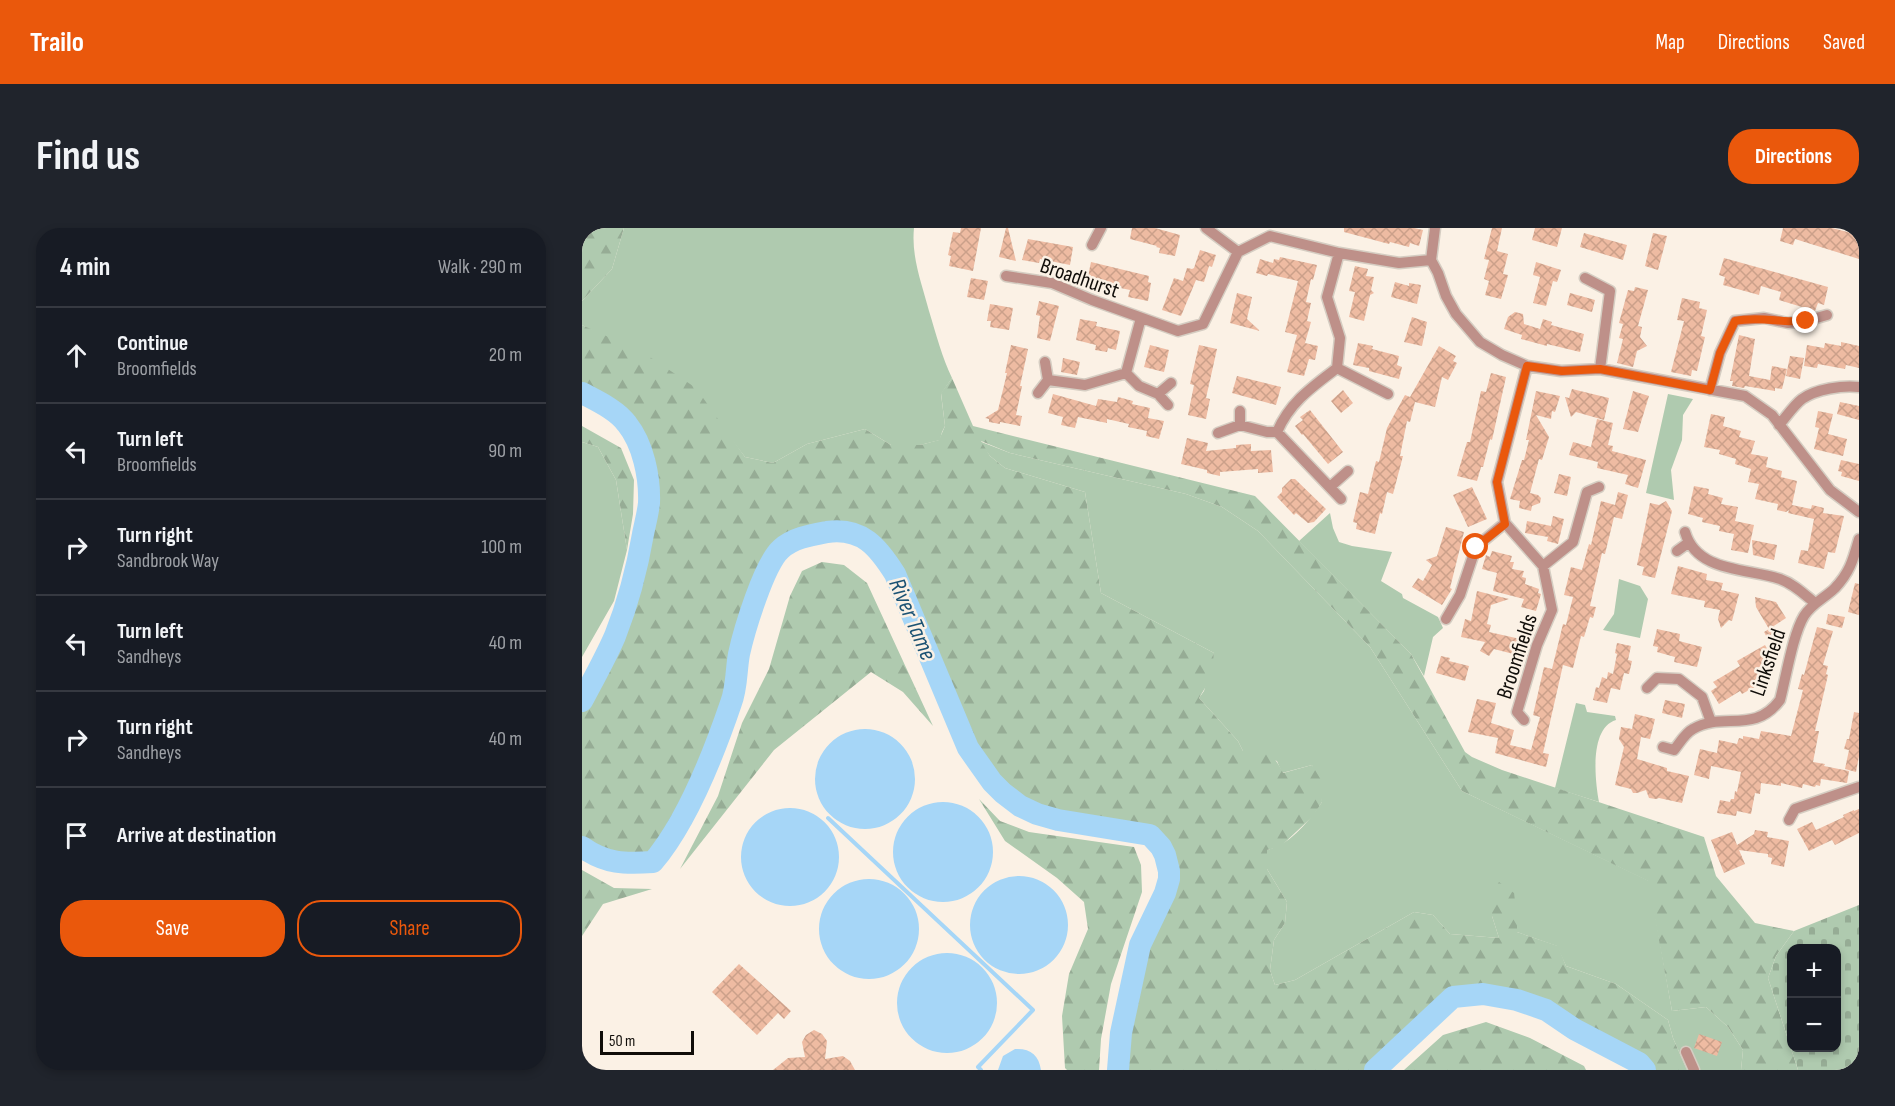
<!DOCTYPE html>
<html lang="en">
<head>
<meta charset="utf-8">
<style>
  :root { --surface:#171b24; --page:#20242c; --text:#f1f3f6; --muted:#9ea1a6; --line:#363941; --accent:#ea580c }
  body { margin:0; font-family:"Sofia Sans Condensed",sans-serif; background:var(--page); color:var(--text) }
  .controls { position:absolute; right:18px; bottom:18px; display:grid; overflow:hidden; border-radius:12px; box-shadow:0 3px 9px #0003 }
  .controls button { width:54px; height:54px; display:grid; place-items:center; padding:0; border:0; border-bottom:2px solid var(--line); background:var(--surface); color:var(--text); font:30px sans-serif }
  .scale { position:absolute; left:18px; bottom:15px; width:94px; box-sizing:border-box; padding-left:6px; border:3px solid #100d09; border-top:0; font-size:16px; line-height:21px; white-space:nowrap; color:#100d09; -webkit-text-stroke:4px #fbf1e5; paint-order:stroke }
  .stop { position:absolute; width:18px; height:18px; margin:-14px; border:4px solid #ea580c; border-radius:50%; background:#fff }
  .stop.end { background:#ea580c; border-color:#fff; box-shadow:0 2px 6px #0008 }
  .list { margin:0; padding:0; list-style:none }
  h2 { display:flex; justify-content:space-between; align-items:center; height:78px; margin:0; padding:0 24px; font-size:26px }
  h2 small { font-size:20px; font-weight:400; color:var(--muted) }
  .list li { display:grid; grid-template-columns:39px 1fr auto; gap:18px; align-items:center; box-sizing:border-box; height:96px; padding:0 24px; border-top:2px solid var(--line) }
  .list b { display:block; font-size:22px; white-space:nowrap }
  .list p { margin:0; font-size:20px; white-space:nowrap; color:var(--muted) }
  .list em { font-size:20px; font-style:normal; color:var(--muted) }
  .actions { display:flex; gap:12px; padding:18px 24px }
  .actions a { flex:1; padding:14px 0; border:2px solid var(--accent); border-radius:24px; text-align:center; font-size:21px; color:var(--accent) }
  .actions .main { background:var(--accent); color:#fff }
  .icon { flex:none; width:33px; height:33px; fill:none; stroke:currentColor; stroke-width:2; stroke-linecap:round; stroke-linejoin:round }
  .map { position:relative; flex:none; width:1277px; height:842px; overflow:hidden; border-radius:24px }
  header { display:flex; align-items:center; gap:36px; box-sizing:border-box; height:84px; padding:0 30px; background:var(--accent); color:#fff }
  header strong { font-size:28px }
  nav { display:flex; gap:33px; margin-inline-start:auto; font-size:21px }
  .intro { display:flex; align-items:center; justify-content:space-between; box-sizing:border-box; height:144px; padding:0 36px }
  h1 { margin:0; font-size:42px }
  .button { padding:15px 27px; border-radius:24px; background:var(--accent); color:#fff; font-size:21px; font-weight:700 }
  main { display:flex; gap:36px; padding:0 36px }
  aside { flex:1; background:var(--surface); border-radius:24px; box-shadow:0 3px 9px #0003 }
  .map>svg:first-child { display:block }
</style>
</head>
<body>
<header>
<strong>Trailo</strong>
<nav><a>Map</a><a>Directions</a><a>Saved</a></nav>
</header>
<div class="intro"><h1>Find us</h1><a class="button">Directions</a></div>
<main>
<aside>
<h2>4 min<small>Walk · 290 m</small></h2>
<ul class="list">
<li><svg class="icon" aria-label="ahead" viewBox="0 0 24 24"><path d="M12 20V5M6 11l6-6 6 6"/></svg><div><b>Continue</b><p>Broomfields</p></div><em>20 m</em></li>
<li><svg class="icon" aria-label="left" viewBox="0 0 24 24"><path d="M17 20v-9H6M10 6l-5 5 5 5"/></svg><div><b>Turn left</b><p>Broomfields</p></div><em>90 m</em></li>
<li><svg class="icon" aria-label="right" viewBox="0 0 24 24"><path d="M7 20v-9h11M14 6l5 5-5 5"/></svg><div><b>Turn right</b><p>Sandbrook Way</p></div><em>100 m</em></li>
<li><svg class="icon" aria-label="left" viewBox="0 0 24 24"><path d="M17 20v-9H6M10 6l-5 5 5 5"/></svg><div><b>Turn left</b><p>Sandheys</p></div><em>40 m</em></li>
<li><svg class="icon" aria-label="right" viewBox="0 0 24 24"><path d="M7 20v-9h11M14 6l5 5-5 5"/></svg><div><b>Turn right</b><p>Sandheys</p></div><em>40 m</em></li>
<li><svg class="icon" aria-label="arrive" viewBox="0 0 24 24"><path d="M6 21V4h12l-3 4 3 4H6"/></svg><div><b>Arrive at destination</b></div></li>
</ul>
<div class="actions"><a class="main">Save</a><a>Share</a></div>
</aside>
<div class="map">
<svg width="1277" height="842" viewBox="0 0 1277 842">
  <defs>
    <pattern id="forest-firs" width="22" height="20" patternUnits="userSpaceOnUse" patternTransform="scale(1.5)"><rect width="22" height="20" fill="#afcaaf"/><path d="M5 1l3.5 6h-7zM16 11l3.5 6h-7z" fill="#96ac95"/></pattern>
    <pattern id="cemetery-stones" width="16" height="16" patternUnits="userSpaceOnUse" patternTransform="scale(1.5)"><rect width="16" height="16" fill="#afcaaf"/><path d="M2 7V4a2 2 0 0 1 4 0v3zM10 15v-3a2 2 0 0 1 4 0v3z" fill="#96ac95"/></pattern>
    <pattern id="building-cross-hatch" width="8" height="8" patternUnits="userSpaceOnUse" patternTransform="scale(1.5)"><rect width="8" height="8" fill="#eebba2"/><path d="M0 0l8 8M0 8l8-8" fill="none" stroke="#cba08a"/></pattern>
  </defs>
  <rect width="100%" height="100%" fill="#fbf1e5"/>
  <path fill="#afcaaf" d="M 42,0 L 332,0 C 329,29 340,56 347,83 C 354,106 360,129 370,150 L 359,166 L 363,198 L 360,204 L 358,212 L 338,217 L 309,217 L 283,201 L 225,216 L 191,235 L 163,229 L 143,203 L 17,106 L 0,97 L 0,73 L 30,41 Z
    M 1086,166 L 1111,171 L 1101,187 L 1100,212 L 1089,242 L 1092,272 L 1064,265 Z
    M 397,213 L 428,225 L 604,266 L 640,279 L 676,303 L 788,419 L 880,563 L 1067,653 L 1090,783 L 1124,779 L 1146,799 L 1161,822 L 1159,842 L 1105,842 L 1091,810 L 1086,792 L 1034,756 L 984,738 L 975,718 L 935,704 L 935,689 L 910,688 L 917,710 L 868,706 L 851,687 L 832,684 L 713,752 L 693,757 L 688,742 L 692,712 L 703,695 L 705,674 L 685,641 L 685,622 C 708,617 727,593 740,574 L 730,537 L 700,545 L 695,533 L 661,523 L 656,513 L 617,470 L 622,463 L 632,425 L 519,365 L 503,264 L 423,240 L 408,228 Z
    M 0,214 L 16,219 L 34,252 L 45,322 L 32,373 L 0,429 Z
    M 748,285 L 751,300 L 757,314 L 770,318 L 810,324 L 799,353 L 820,366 L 821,370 L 856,389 L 861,400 L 851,409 L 842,448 L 829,426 L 717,313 Z
    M 1037,351 L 1058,358 L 1066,371 L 1058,410 L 1021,402 L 1032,386 Z
    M 994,475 L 1003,477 L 1005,484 L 1033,488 L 1034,492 C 1007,500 1013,553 1017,574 L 973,560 Z"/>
  <path fill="url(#forest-firs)" d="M 0,0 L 42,0 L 30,41 L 0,73 Z
    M 0,97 L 62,125 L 114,160 L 163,229 L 191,235 L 225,216 L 283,201 L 309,217 L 338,217 L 357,212 L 363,198 L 359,165 L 370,150 L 391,198 L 673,268 L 829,426 L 883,524 L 890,529 L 920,542 L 1122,609 L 1134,648 L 1173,695 L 1212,703 L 1194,728 L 1186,750 L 1216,842 L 1159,842 L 1161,822 L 1146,799 L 1124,779 L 1090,783 L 1066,653 L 880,563 L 788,419 L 676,303 L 640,279 L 604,266 L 428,225 L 399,213 L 408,228 L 423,240 L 503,264 L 519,365 L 632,425 L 629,450 L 617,470 L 656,513 L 661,523 C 685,523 690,523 701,545 L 730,537 L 739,552 L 740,574 L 731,588 L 698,619 L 685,622 L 685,641 L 705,674 L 703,695 L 692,712 L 688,742 L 693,757 L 713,752 L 832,684 L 851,687 L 868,706 L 917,710 L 910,688 L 907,669 L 917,654 L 932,665 L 935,689 L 935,704 L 976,718 L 984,738 L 1034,756 L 1086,792 L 1091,810 L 1105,842 L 1063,842 L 1057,835 L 992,801 L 964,782 L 935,772 L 901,766 L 871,769 L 793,842 L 536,842 L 539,805 L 558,717 L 583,665 L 587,651 L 587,643 L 583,627 L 579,619 L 567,607 L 476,592 L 455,586 L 438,578 L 421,565 L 410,554 L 386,520 L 313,346 C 296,318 280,299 245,304 C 229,307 211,310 199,321 C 183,336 162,403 157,426 C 154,442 155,460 149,475 C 132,525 105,594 71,634 C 39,636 28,637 0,619 L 0,474 L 17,443 L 33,407 L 47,368 L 57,330 L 67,275 L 66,256 L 62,233 L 56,214 L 45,195 L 27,180 L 0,165 Z
    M 0,198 L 39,220 L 52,252 L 51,286 L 45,322 L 34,252 L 16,219 L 0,214 Z
    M 240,334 L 262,337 L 285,355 L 351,498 L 321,464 L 289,444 L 192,522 L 98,641 L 136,568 L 160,495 L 187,441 L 208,368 L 220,343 Z
    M 397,571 L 418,593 L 447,604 L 552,619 L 559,637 L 560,664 L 529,756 L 519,811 L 517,842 L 485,842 L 483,840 L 480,788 L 487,746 L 506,701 L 502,674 L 475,650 L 423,613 Z
    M 0,642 L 32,660 L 70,661 L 21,676 L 0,708 Z
    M 904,794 L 948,810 L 1002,838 L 1004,842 L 822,842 L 861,807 Z"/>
  <path fill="url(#cemetery-stones)" fill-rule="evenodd" d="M 1277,677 L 1277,842 L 1216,842 L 1186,750 L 1194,728 L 1212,703 ZM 1210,720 L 1254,720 L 1254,820 L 1210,820 Z"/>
  <path fill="#a6d6f7" d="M233 551a50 50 0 1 1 100 0a50 50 0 1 1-100 0Z
    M311 624a50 50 0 1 1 100 0a50 50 0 1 1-100 0Z
    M159 629a49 49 0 1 1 98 0a49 49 0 1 1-98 0Z
    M388 697a49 49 0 1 1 98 0a49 49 0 1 1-98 0Z
    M237 701a50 50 0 1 1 100 0a50 50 0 1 1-100 0Z
    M315 775a50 50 0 1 1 100 0a50 50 0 1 1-100 0Z
    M 433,821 C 448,820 457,827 459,842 L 416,842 L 421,828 Z"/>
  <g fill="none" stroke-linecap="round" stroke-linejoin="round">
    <path stroke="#a6d6f7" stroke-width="4" d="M 246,590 L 451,782 L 396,839 L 399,842"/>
    <path stroke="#a6d6f7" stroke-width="22" d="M 0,165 C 15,173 35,182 45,196 C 61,216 68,249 67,275 C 66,285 63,296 61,306 C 55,341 46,375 33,408 C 23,431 11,452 0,473
      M 0,619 C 24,636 43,636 71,634 C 105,594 132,525 149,475 C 155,460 154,442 157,426 C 162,403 182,336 199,321 C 211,310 229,307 245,304 C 280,299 296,319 313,346 L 386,520 L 410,554 L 421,565 L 438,578 L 455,586 L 476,592 L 568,607 L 579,619 L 583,627 L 587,643 L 587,651 L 583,665 L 558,717 L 539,805 L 536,842
      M 793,842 L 871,769 L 901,766 L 935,772 L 964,782 L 992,801 L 1057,835 L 1063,842"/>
  </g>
  <path fill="url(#building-cross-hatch)" d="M 379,0 L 399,0 L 391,43 L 367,38 L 369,28 L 366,27 L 371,4 L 378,5 Z
    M 424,0 L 426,0 L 434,33 L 417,29 Z
    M 550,0 L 573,0 L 598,7 L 593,28 L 577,25 L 578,20 L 574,19 L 575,18 L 548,11 Z
    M 762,0 L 832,0 L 841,2 L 837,18 L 828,15 L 827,19 L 808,14 L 807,16 L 762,4 Z
    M 910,0 L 920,0 L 915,23 L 926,26 L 921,46 L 926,47 L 919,71 L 903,67 L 907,53 L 902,51 L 907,32 L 902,31 Z
    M 953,0 L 980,0 L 975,19 L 950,12 Z
    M 1201,0 L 1250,0 L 1277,7 L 1277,31 L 1213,11 L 1211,17 L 1198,13 Z
    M 1002,5 L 1045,17 L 1041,32 L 998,19 Z
    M 1071,5 L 1085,8 L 1076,42 L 1063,38 Z
    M 446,11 L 491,19 L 488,37 L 458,31 L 457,35 L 440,32 Z
    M 618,22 L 634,27 L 630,39 L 627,38 L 622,54 L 614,52 L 599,88 L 580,82 L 592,50 L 601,53 L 605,40 L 610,41 L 612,40 Z
    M 698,29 L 735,37 L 731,52 L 729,51 L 724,74 L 729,75 L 725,93 L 729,94 L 723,115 L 736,118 L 733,132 L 727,131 L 722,148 L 705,144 L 715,107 L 703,104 L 716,53 L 686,46 L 685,48 L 674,45 L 678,31 L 691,35 L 692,31 L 697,32 Z
    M 1142,30 L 1246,59 L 1242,77 L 1236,75 L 1233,83 L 1197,72 L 1199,64 L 1179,58 L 1177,67 L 1141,57 L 1143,49 L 1137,47 Z
    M 509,34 L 567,48 L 566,54 L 569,55 L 566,73 L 546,69 L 548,62 L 505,53 Z
    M 954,34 L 979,42 L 975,54 L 971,53 L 964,78 L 951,75 L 958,49 L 951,47 Z
    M 773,38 L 786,41 L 784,48 L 792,49 L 789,62 L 792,65 L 788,67 L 782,93 L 767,89 L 773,64 L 767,63 Z
    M 389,50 L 406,53 L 402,72 L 385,69 Z
    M 813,54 L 827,58 L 827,55 L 839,57 L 835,76 L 809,69 Z
    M 1053,59 L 1066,62 L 1056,98 L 1060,99 L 1058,109 L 1065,118 L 1055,123 L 1051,139 L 1035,135 L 1041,111 L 1037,110 L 1041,96 L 1037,95 L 1046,62 L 1052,63 Z
    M 655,65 L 670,69 L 665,91 L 678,103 L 648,95 Z
    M 988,65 L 1013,72 L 1010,84 L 985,77 Z
    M 1100,70 L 1118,74 L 1117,80 L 1125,82 L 1119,108 L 1123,109 L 1115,143 L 1110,142 L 1109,148 L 1089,144 L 1102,93 L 1095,92 Z
    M 457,73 L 477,78 L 468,113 L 455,110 L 458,88 L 454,87 Z
    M 408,76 L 431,80 L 427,102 L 408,99 L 409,93 L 405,93 Z
    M 933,84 L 941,86 L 942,96 L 958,101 L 961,91 L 970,94 L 969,97 L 1002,106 L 998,124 L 965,116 L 965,118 L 939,111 L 940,107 L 922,101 L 926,89 Z
    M 830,89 L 845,94 L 840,118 L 822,114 Z
    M 498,91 L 515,94 L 514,98 L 538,103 L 534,122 L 526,120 L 525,124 L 513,122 L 514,117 L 494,112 Z
    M 1157,107 L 1173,111 L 1167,148 L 1188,152 L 1190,138 L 1205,141 L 1200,161 L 1193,160 L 1193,163 L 1163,158 L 1162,160 L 1150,158 L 1151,153 L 1148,153 Z
    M 1259,114 L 1277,118 L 1277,140 L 1264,137 L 1263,141 L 1236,136 L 1235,140 L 1222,138 L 1225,117 L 1242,120 L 1243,115 L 1259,118 Z
    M 776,115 L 791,118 L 790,121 L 817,128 L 815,137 L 820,139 L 817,151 L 787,143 L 787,140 L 771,137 Z
    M 429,117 L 446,121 L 438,158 L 440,158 L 434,187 L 440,188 L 438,198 L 418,194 L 418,196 L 407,194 L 407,191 L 403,190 L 416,182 L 425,145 L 423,145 Z
    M 568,117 L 587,122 L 582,144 L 562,139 Z
    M 617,117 L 635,121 L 624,170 L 628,171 L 624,191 L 606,187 L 612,157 L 608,156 Z
    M 857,118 L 874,128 L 871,133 L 875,135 L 866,152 L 860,149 L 853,179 L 833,174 L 828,194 L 825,193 L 818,228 L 821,228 L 811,266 L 805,264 L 800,286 L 798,285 L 793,306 L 774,301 L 775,295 L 771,294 L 778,264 L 786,266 L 794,233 L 797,234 L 805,200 L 823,167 L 828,169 Z
    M 1208,128 L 1222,130 L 1218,151 L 1204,148 Z
    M 481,130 L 498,134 L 495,147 L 479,144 Z
    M 909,145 L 924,149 L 910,212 L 908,211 L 901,239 L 899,239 L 895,253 L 875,248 L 885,214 L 888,214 L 899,163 L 904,164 Z
    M 655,148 L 699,159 L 694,177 L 650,165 Z
    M 990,161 L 1027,170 L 1022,192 L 994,184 L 989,189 L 983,169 L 987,170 Z
    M 761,162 L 771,175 L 759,185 L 749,173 Z
    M 954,163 L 978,168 L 973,184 L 970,183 L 969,191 L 954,187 L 967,209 L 960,232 L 957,231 L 948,265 L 956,267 L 959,270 L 958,275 L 950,278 L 949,283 L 937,280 L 938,273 L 928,271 L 940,232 L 942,232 L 947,212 L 944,212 Z
    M 1051,163 L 1067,168 L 1056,204 L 1041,201 Z
    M 471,166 L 514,178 L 516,171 L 535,174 L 536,169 L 551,173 L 550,176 L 568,180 L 566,190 L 582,193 L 577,211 L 564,208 L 565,203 L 546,199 L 547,196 L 525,191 L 525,195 L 496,189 L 493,200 L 479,197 L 481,189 L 466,185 Z
    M 1258,174 L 1277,178 L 1277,192 L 1255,186 Z
    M 728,182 L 761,224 L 746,236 L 721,206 L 720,207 L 713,198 L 721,192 L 718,189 Z
    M 1236,183 L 1251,186 L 1246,206 L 1265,211 L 1261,228 L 1232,221 L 1237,200 L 1233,199 Z
    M 1129,186 L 1143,189 L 1141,198 L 1159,203 L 1157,209 L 1173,213 L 1169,226 L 1186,229 L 1184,239 L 1200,243 L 1199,249 L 1215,253 L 1210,277 L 1229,281 L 1230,277 L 1242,280 L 1241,285 L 1262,288 L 1253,325 L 1246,324 L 1242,341 L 1216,335 L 1219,322 L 1226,323 L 1232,291 L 1206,285 L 1207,282 L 1204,284 L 1195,282 L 1196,276 L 1173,271 L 1177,256 L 1166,254 L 1169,241 L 1153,236 L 1154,231 L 1137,226 L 1138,222 L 1122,219 Z
    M 1015,191 L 1031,195 L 1026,217 L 1031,218 L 1030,223 L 1064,232 L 1056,260 L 1043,256 L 1046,247 L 1015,240 L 1016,234 L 987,227 L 991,214 L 1009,219 Z
    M 605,210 L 626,215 L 624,223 L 654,220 L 654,217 L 669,216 L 669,223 L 689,222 L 691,244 L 676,245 L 676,241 L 638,244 L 638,248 L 625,245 L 625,242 L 599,236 Z
    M 1259,232 L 1277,236 L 1277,253 L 1259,248 L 1260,244 L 1256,243 Z
    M 977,246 L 989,249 L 985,268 L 972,265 Z
    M 709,251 L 713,251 L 744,281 L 732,294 L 726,295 L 714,285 L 712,287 L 695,269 L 700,264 L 700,260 Z
    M 1112,258 L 1127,261 L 1126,266 L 1141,270 L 1139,276 L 1156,279 L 1153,293 L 1172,297 L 1166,325 L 1149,322 L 1152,306 L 1137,303 L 1138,298 L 1120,294 L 1121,290 L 1106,286 Z
    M 890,259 L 905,291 L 886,299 L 871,267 Z
    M 1036,264 L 1046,267 L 1040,291 L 1032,289 L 1023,326 L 1020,325 L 1008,378 L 1014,379 L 1011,390 L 1008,389 L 1002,409 L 999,408 L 991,440 L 981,437 L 961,525 L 967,526 L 964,539 L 913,525 L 916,510 L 886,504 L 895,471 L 914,475 L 909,495 L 932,502 L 928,517 L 949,522 L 958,489 L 951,487 L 962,439 L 970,441 L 981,396 L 984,397 L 991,369 L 982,367 L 989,339 L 1000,342 L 1007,316 L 1009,317 L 1019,273 L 1033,277 Z
    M 1084,273 L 1090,283 L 1073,350 L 1060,347 L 1062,339 L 1055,337 L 1068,275 L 1077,277 Z
    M 971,288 L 982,291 L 976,316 L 965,313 L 966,309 L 943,305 L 945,293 L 969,298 Z
    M 864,299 L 882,304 L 868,360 L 870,361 L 860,377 L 830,359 L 836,350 L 841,353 L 850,337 L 844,332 L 855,328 Z
    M 1170,312 L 1195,317 L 1192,332 L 1171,327 Z
    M 910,323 L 930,328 L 928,334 L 932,334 L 930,341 L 942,343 L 940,349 L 944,350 L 943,356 L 957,361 L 956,365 L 959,366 L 954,383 L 939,379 L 942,371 L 911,363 L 915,345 L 900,341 L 904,327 L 908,329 Z
    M 1096,338 L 1125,346 L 1124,352 L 1141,355 L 1139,362 L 1157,366 L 1150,393 L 1147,392 L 1139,400 L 1136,391 L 1138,382 L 1122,379 L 1123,373 L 1089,366 Z
    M 1273,355 L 1277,356 L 1277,387 L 1266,384 Z
    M 895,363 L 927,371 L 909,377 L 905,396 L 909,397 L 907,404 L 947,413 L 943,429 L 912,421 L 907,428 L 898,423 L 903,414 L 879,409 L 883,391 L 889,393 Z
    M 1173,369 L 1194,374 L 1204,390 L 1187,401 L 1174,379 Z
    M 1246,386 L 1263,389 L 1260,400 L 1244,396 Z
    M 1192,398 L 1198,407 L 1187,413 L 1182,404 Z
    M 1235,399 L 1251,403 L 1241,437 L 1246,438 L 1244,446 L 1246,447 L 1233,503 L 1237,503 L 1231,534 L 1243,536 L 1242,538 L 1267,543 L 1265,555 L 1239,551 L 1238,558 L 1234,557 L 1233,559 L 1221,556 L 1220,560 L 1199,555 L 1199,558 L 1179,555 L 1178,566 L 1173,565 L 1169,586 L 1155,583 L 1154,588 L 1135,585 L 1138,572 L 1148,574 L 1149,571 L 1152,571 L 1153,563 L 1155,564 L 1159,544 L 1129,538 L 1127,551 L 1112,547 L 1118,521 L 1135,525 L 1137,512 L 1155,516 L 1157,510 L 1161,511 L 1161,508 L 1177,511 L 1179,503 L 1209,508 L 1221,462 L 1216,461 L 1220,446 L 1222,447 Z
    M 1075,401 L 1098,406 L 1097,413 L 1120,419 L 1115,439 L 1092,434 L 1093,429 L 1075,424 L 1076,419 L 1071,418 Z
    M 1035,415 L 1049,418 L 1046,432 L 1050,433 L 1047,446 L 1042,445 L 1038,462 L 1029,460 L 1025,475 L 1011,472 L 1014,459 L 1017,460 L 1020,449 L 1025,451 L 1026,444 L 1031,446 L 1035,426 L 1033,425 Z
    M 1183,417 L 1191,431 L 1174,441 L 1179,450 L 1173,453 L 1176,457 L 1160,466 L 1158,463 L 1137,476 L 1129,463 L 1135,459 L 1131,454 L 1158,438 L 1155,433 Z
    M 859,428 L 868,430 L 867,433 L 887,438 L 883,453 L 854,445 Z
    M 1083,472 L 1103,476 L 1100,490 L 1080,485 Z
    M 1272,484 L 1277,485 L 1277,528 L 1274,544 L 1263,541 L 1267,522 L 1262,521 L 1265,511 L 1267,511 Z
    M 1053,486 L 1073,491 L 1068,511 L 1059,509 L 1055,531 L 1085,540 L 1085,543 L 1107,548 L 1100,575 L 1077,570 L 1074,571 L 1067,570 L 1064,562 L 1055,565 L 1051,565 L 1049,561 L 1033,557 L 1042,519 L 1037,511 L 1039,499 L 1050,501 Z
    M 1277,581 L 1277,605 L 1253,617 L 1250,612 L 1227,623 L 1215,601 L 1230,594 L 1234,602 L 1262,589 L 1261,587 L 1272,582 L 1272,583 Z
    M 1173,602 L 1186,604 L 1185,609 L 1207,613 L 1202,639 L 1189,636 L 1190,630 L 1186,629 L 1186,626 L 1157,622 L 1163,636 L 1142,645 L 1129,612 L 1150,604 L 1155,617 L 1172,606 Z
    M 157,736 L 209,783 L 202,791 L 196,785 L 175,807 L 130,764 Z
    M 232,802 L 240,806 L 245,813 L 243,831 L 261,828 L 268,833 L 273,842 L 191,842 L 206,830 L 223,829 L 220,814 L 224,807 Z
    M 1117,806 L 1140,814 L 1135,828 L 1112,820 Z"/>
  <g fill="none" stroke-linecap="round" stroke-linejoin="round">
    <defs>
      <path id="street" d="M 624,0 L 656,24
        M 853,0 L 849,32 L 856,45 L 864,68 L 874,86 L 898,114 L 920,127 L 945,138 L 979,143 L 1018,141 L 1163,168 L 1190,187 L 1248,262 L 1277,284
        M 510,17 L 519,0
        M 757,25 L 745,69 L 758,110 L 755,140 C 730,159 708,174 695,204 L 759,271
        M 424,48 L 470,55 L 510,72 L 596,103 L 621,96 L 656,24 L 688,8 L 757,25 L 817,35 L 849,32
        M 1003,50 L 1028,63 L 1018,141
        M 463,134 L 466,152 L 503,157 L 544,145 L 557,158 L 576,166 L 586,177
        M 755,140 L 806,166
        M 544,145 L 559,90
        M 1128,162 L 1138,125 L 1153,93 L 1182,90 L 1206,95 L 1224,93 L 1245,87
        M 456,165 L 466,152
        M 576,166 L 589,155
        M 658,197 L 658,183
        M 1197,197 C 1204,189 1212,177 1220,171 C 1234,161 1261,157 1277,159
        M 636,205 L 658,197 L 685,204 L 695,204
        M 748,259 L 766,243
        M 1103,304 C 1115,345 1166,340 1198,351 C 1212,356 1222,366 1233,375
        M 1095,323 L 1106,315
        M 961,338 L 991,314 L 1005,264 L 1017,259
        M 864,391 L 878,367 L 894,319 L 923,295
        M 1065,460 L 1075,450 L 1097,451 L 1120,469 L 1129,494
        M 942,492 L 935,484 L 955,417 L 970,382 L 961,338 L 923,295 L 915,254 L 945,138
        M 1081,519 L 1092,522 C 1097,516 1103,505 1111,501 C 1141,483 1172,507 1198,472 C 1204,449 1211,406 1222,388 C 1230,375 1243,370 1253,360 C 1268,344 1271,332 1277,311
        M 1207,592 L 1213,581 L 1277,559
        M 1104,824 L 1112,842"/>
    </defs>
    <use href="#street" stroke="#d5cdc2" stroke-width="13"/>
    <use href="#street" stroke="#be9089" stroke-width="10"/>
  </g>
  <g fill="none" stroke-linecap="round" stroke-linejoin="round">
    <path stroke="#ea580c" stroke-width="8" d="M 894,319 L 923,296 L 915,254 L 945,138 L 980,143 L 1018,141 L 1128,162 L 1138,125 L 1153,93 C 1177,88 1200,95 1224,93"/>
  </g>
  <g text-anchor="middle" stroke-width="5" stroke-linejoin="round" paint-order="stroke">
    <g font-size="22" fill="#100d09" stroke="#fbf1e5">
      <text transform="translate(498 49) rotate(19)" y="8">Broadhurst</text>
      <text transform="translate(934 428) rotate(-72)" y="8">Broomfields</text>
      <text transform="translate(1185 434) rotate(-71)" y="8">Linksfield</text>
    </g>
    <g font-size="24" font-style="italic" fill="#1c5374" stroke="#fbf1e5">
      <text transform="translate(331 391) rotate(67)" y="8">River Tame</text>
    </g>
  </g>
</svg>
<div class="controls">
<button>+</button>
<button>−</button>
</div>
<div class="scale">50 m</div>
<div class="stop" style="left:894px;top:319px"></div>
<div class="stop end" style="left:1224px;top:93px"></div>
</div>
</main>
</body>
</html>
